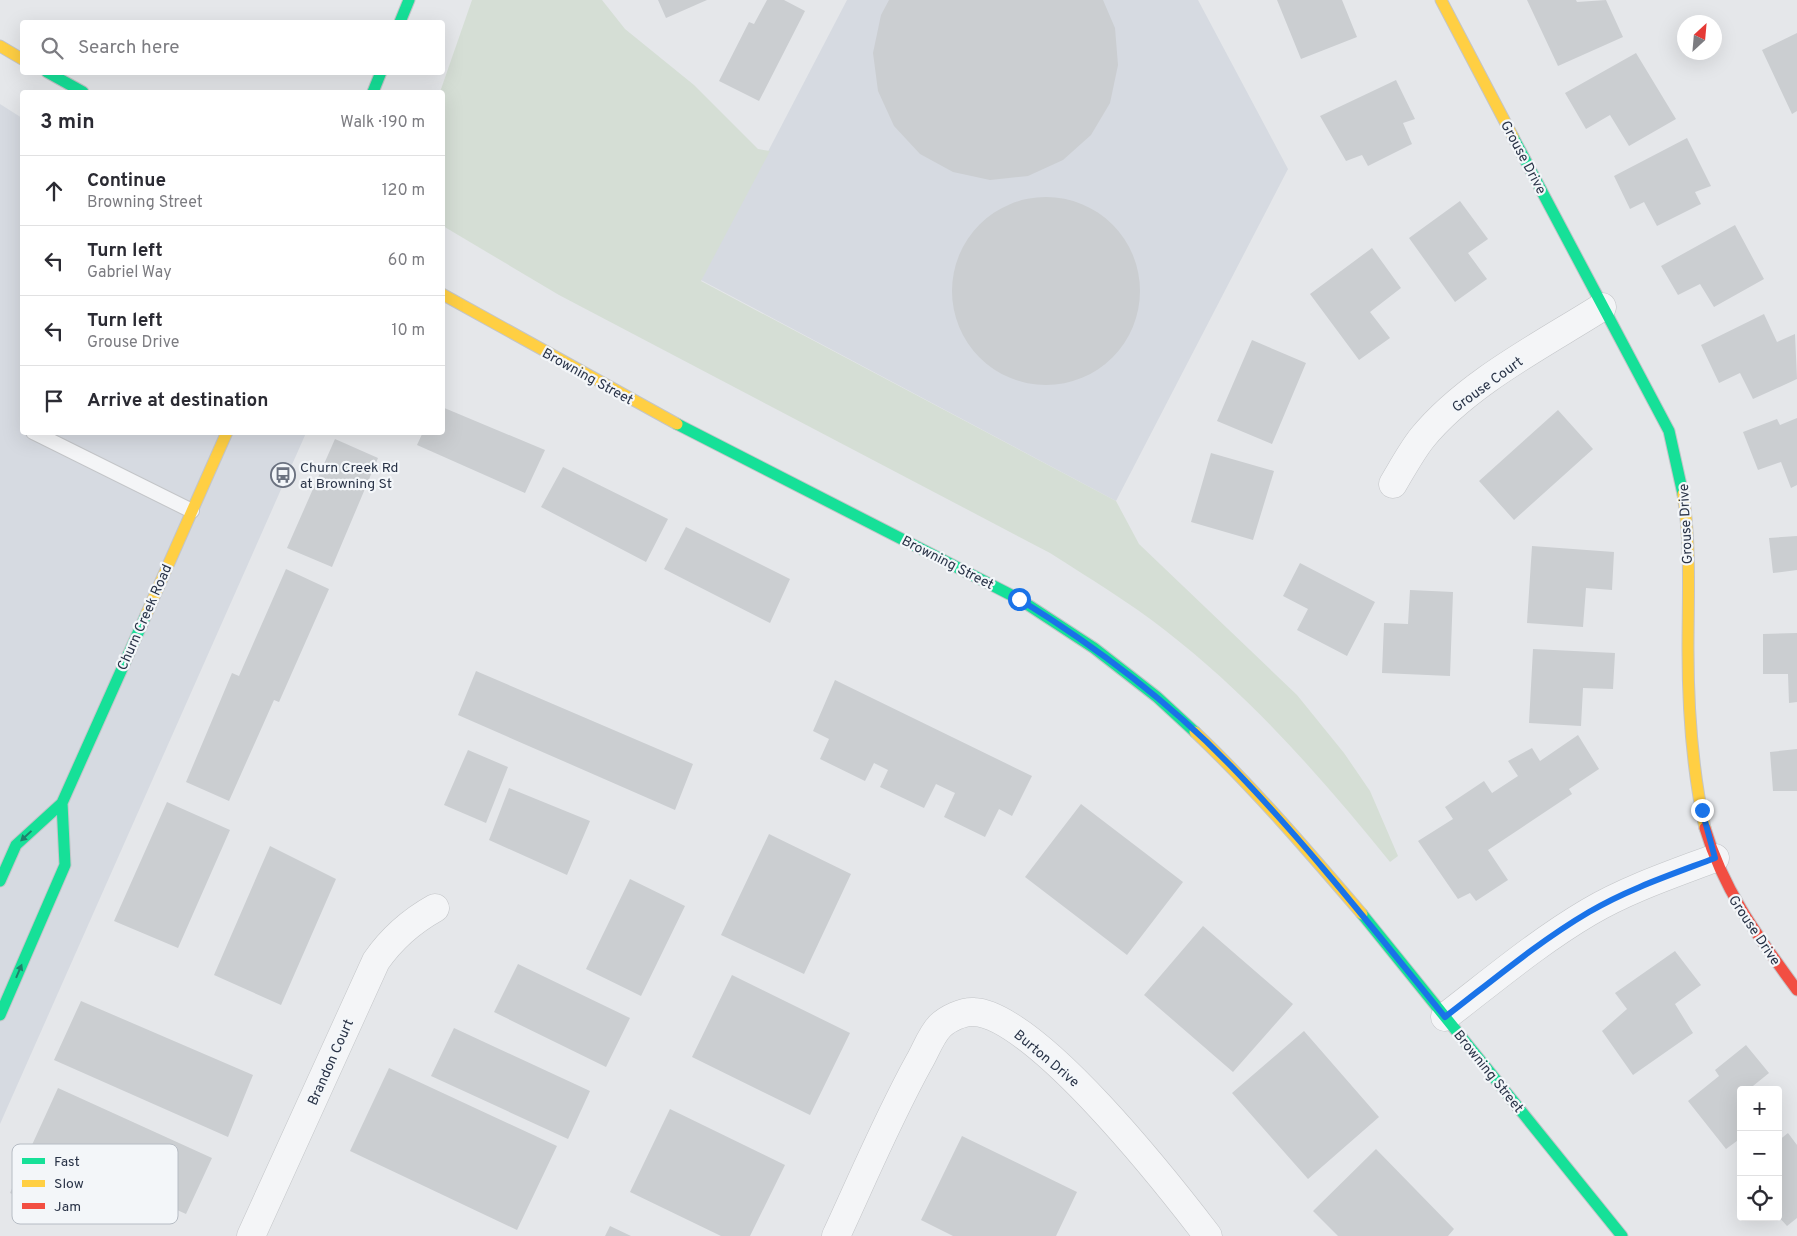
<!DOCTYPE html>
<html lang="en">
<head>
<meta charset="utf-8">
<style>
  :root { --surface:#fff; --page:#f7f7f7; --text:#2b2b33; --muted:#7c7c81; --line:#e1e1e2 }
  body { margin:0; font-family:Overpass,sans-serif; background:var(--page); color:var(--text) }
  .controls { position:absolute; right:15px; bottom:15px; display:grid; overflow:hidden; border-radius:5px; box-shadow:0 5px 20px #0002 }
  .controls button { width:45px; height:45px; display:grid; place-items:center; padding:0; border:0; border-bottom:1px solid var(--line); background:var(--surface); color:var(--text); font:25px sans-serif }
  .compass { position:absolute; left:1677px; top:15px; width:45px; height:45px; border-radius:50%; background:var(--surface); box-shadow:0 5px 20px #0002; rotate:26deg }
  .stop { position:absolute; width:15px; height:15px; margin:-11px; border:4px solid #1a73e8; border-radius:50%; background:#fff }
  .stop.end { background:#1a73e8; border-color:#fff; box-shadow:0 1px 5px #0008 }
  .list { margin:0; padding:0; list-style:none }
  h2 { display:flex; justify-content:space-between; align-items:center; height:65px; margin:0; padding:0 20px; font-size:21px }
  h2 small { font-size:16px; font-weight:400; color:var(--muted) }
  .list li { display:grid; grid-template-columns:32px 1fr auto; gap:15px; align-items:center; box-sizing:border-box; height:70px; padding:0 20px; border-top:1px solid var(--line) }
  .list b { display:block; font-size:19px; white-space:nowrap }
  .list p { margin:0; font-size:16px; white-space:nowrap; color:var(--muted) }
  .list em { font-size:16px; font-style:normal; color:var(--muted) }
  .icon { flex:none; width:28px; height:28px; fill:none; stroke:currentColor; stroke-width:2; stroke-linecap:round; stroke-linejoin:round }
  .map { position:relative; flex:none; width:1797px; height:1236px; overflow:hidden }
  .search { position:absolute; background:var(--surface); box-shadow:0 5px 20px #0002; left:20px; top:20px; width:425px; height:55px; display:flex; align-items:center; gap:12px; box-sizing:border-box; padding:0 18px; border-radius:5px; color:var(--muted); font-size:19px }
  .panel { position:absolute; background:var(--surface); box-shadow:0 5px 20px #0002; left:20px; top:90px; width:425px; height:345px; border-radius:5px }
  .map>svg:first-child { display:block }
</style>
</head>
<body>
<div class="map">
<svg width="1797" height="1236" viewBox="0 0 1797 1236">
  <rect width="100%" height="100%" fill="#e5e7ea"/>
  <path fill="#d6dae1" d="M 847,0 L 1198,0 L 1288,169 L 1116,501 L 701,280 Z
    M 0,104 L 22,118 L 22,432 L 306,433 L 0,1124 Z"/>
  <path fill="#d5ded5" d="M 472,0 L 602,0 L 625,29 L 694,85 L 758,149 L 770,151 L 701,281 L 1116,501 L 1139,544 L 1297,695 L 1344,753 L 1370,791 L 1398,856 L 1390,862 C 1322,778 1251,697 1166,631 C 1129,602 1089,578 1050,553 L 559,295 L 443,226 L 442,92 L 440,92 Z"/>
  <path fill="#cbced1" d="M 658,0 L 707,0 L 666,18 Z
    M 767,0 L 784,0 L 805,11 L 759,101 L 719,81 L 749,22 L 754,24 Z
    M 889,0 L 1103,0 L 1115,28 L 1118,65 L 1110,103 L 1091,135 L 1063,160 L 1028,176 L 990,180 L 953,172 L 920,154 L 894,126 L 878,91 L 873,53 L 881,15 Z
    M 1277,0 L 1342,0 L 1357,37 L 1301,59 Z
    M 1527,0 L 1576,0 L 1577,2 L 1606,0 L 1623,37 L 1558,66 Z
    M 1797,33 L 1797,111 L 1792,114 L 1762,50 Z
    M 1636,53 L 1676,119 L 1629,146 L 1610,115 L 1586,129 L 1565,93 Z
    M 1396,80 L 1415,119 L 1403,123 L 1412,144 L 1368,166 L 1362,155 L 1346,161 L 1320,116 Z
    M 1687,138 L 1711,186 L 1695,192 L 1701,204 L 1657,226 L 1644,202 L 1630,209 L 1614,176 Z
    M952 291a94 94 0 1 1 188 0a94 94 0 1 1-188 0Z
    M 1460,201 L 1488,239 L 1468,253 L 1487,279 L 1455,302 L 1409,238 Z
    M 1735,225 L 1764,279 L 1714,307 L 1700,284 L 1678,295 L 1661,266 Z
    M 1372,248 L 1401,288 L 1370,312 L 1390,338 L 1359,360 L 1310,294 Z
    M 1764,314 L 1777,342 L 1795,334 L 1797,379 L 1753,399 L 1740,373 L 1719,383 L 1701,345 Z
    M 1252,340 L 1306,363 L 1272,444 L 1217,421 Z
    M 442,407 L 545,450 L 525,493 L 417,445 L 423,432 L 442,432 Z
    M 1558,410 L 1593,449 L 1514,520 L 1479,481 Z
    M 1797,418 L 1797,485 L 1791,488 L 1781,462 L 1758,470 L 1743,432 L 1777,419 L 1780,425 Z
    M 335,439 L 378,458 L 332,567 L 287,548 Z
    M 1211,453 L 1274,471 L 1253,540 L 1191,522 Z
    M 563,467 L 668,519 L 646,562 L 541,507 Z
    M 686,527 L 790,579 L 770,623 L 664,569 Z
    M 1797,536 L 1797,570 L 1773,573 L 1769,538 Z
    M 1532,546 L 1614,552 L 1612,590 L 1586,588 L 1583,627 L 1527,623 Z
    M 1300,563 L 1375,602 L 1347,656 L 1297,630 L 1308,609 L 1283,596 Z
    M 286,569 L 329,589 L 279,702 L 274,700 L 229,801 L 186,782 L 232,673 L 239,676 Z
    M 1410,590 L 1453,592 L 1450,676 L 1382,673 L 1384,623 L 1408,624 Z
    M 1797,633 L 1797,702 L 1789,703 L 1788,674 L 1763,674 L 1763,634 Z
    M 1533,649 L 1615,653 L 1613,689 L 1583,688 L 1581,726 L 1529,723 Z
    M 476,671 L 693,764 L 675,810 L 458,715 Z
    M 835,680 L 1032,776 L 1012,816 L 999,809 L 985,837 L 944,817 L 955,793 L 936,784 L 924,808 L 880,787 L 888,770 L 874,763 L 865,781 L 820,759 L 829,739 L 813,731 Z
    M 1578,735 L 1599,769 L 1569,789 L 1572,794 L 1488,850 L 1508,880 L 1476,901 L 1470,893 L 1458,899 L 1418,841 L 1453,819 L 1445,807 L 1484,781 L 1492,793 L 1518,776 L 1508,761 L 1532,748 L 1540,761 Z
    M 1797,749 L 1797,791 L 1773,791 L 1770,752 Z
    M 468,750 L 508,767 L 486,823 L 444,805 Z
    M 509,788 L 590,821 L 567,875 L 489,840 Z
    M 167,802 L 230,830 L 178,948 L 114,921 Z
    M 1081,804 L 1183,882 L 1127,955 L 1025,877 Z
    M 769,834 L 851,874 L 804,974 L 721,935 Z
    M 270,846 L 336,879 L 281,1005 L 214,975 Z
    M 630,879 L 685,906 L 641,996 L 586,969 Z
    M 1203,926 L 1293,1004 L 1233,1072 L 1144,995 Z
    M 1675,951 L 1701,985 L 1675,1004 L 1693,1033 L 1633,1075 L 1602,1031 L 1627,1009 L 1615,993 Z
    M 518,964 L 630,1018 L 606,1067 L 494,1012 Z
    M 732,975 L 850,1033 L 810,1115 L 692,1057 Z
    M 81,1001 L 253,1075 L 228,1137 L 54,1060 Z
    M 454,1028 L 590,1091 L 568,1139 L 431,1076 Z
    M 1304,1031 L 1379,1117 L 1308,1179 L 1232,1093 Z
    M 1746,1045 L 1769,1073 L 1748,1090 L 1741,1090 L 1741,1138 L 1726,1149 L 1688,1101 L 1719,1076 L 1715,1070 Z
    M 389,1068 L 557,1146 L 517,1230 L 350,1151 Z
    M 58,1088 L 212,1158 L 186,1214 L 79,1166 L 57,1213 L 10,1193 Z
    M 670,1109 L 785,1165 L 750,1236 L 721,1236 L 630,1192 Z
    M 1788,1133 L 1797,1145 L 1797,1218 L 1787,1226 L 1778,1216 L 1778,1141 Z
    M 962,1136 L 1077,1192 L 1056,1236 L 953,1236 L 921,1220 Z
    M 1376,1149 L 1454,1229 L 1448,1236 L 1338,1236 L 1313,1211 Z
    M 610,1226 L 631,1236 L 605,1236 Z"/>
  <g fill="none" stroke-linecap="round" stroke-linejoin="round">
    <defs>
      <path id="lane" d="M 33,432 L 192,511"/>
      <path id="street" d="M 1393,484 C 1402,469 1411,452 1422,438 C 1467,383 1542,345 1602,307
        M 1445,1017 C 1492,981 1538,942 1589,912 C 1628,889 1673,874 1715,858
        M 251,1236 L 376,961 C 392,938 410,922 435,908
        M 836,1236 C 863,1178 888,1118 919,1062 C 925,1052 931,1035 940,1026 C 947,1019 963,1011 974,1012 C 1036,1015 1169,1185 1208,1236"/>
      <path id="fast" d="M 400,22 L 409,0
        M 47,72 L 83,92
        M 373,92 L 381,72
        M 1513,137 L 1669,431 L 1683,494
        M 677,424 L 1019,599 L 1094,648 L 1157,697 L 1195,732
        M 0,881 L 16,845 L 62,803 L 146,615
        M 1362,914 L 1622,1236
        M 0,1015 L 65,865 L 62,803"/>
      <path id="slow" d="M 1441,0 L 1513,137
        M 0,46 L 22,59
        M 442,294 L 677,424
        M 1683,494 C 1691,545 1688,598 1688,650 C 1688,710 1692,769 1705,828
        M 146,615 L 227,432
        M 1195,732 C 1255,789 1308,851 1362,914"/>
      <path id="jam" d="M 1705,828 C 1723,890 1759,938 1797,990"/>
    </defs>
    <use href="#lane" stroke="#c3c5c8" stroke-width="16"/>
    <use href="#street" stroke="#c3c5c8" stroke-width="29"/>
    <use href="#fast" stroke="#c3c5c8" stroke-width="13"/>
    <use href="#slow" stroke="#c3c5c8" stroke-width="13"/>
    <use href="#jam" stroke="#c3c5c8" stroke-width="13"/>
    <use href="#lane" stroke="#f4f5f7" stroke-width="14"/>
    <use href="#street" stroke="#f4f5f7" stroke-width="28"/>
    <use href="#fast" stroke="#16e098" stroke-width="11"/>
    <use href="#slow" stroke="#ffcf43" stroke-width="11"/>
    <use href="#jam" stroke="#f24e42" stroke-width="11"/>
  </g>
  <defs><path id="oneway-solid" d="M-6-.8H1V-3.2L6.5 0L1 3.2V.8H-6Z" transform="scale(1.25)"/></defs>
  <g fill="#20816b">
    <use href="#oneway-solid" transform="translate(26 836) rotate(137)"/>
    <use href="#oneway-solid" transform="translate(19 971) rotate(-67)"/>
  </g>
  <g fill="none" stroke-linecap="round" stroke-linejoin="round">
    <path stroke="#1a73e8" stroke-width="6" d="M 1019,599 C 1095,646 1167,700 1229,764 C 1306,843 1375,931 1445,1017 C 1492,981 1538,942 1589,912 C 1628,889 1673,874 1715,858 L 1702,810"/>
  </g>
  <defs>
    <symbol id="bus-ring" viewBox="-11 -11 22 22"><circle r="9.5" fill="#f3f6f9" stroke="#6b7280" stroke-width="1.5"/><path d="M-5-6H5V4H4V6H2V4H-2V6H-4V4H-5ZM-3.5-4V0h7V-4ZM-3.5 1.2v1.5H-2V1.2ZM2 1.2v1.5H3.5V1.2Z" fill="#6b7280"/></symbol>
  </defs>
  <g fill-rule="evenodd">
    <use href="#bus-ring" x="269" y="461" width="28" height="28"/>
  </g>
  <g text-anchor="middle" stroke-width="4.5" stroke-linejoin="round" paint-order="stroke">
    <g font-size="14" fill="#293347" stroke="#f3f6f9">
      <text transform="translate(1524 157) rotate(62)" y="5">Grouse Drive</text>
      <text transform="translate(588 376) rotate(29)" y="5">Browning Street</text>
      <text transform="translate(1487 384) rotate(-36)" y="5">Grouse Court</text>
      <text transform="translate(1685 524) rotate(-93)" y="5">Grouse Drive</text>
      <text transform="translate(948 562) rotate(27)" y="5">Browning Street</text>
      <text transform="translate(144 617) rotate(-66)" y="5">Churn Creek Road</text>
      <text transform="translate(1755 930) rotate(56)" y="5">Grouse Drive</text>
      <text transform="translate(1047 1058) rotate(40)" y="5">Burton Drive</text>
      <text transform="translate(330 1062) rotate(-66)" y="5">Brandon Court</text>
      <text transform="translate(1489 1071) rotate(51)" y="5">Browning Street</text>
    </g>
    <g font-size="14" fill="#293347" stroke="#f3f6f9" text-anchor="start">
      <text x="300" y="472">Churn Creek Rd<tspan x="300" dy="16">at Browning St</tspan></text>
    </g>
  </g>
  <rect x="12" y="1144" width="166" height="80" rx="8" fill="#f3f6f9" stroke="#b6bcc4" stroke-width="1"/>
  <rect x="22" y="1158" width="23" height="6" fill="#16e098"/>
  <rect x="22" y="1180" width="23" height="7" fill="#ffcf43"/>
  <rect x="22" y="1203" width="23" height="6" fill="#f24e42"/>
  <g font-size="14" fill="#293347">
    <text x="54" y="1166">Fast</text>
    <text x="54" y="1188">Slow</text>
    <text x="54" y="1211">Jam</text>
  </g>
</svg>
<div class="controls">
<button>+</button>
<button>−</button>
<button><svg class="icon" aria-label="locate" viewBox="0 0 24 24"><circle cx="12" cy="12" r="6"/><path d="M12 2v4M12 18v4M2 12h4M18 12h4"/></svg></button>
</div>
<svg class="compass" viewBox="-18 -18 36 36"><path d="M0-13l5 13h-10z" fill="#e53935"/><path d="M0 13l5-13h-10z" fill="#7c7c81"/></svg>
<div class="stop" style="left:1019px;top:599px"></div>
<div class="stop end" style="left:1702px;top:810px"></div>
<div class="search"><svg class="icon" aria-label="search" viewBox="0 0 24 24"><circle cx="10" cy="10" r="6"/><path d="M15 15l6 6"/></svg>Search here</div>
<section class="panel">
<h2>3 min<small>Walk · 190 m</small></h2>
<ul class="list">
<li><svg class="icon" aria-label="ahead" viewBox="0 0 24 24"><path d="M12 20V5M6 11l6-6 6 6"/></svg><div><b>Continue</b><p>Browning Street</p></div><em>120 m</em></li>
<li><svg class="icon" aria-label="left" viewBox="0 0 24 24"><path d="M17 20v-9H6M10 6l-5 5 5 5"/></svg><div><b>Turn left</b><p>Gabriel Way</p></div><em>60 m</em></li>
<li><svg class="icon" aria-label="left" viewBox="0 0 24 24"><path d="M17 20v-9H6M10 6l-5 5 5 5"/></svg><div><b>Turn left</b><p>Grouse Drive</p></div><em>10 m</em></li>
<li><svg class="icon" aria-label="arrive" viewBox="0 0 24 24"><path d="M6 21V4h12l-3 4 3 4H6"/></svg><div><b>Arrive at destination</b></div></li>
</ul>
</section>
</div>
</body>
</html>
